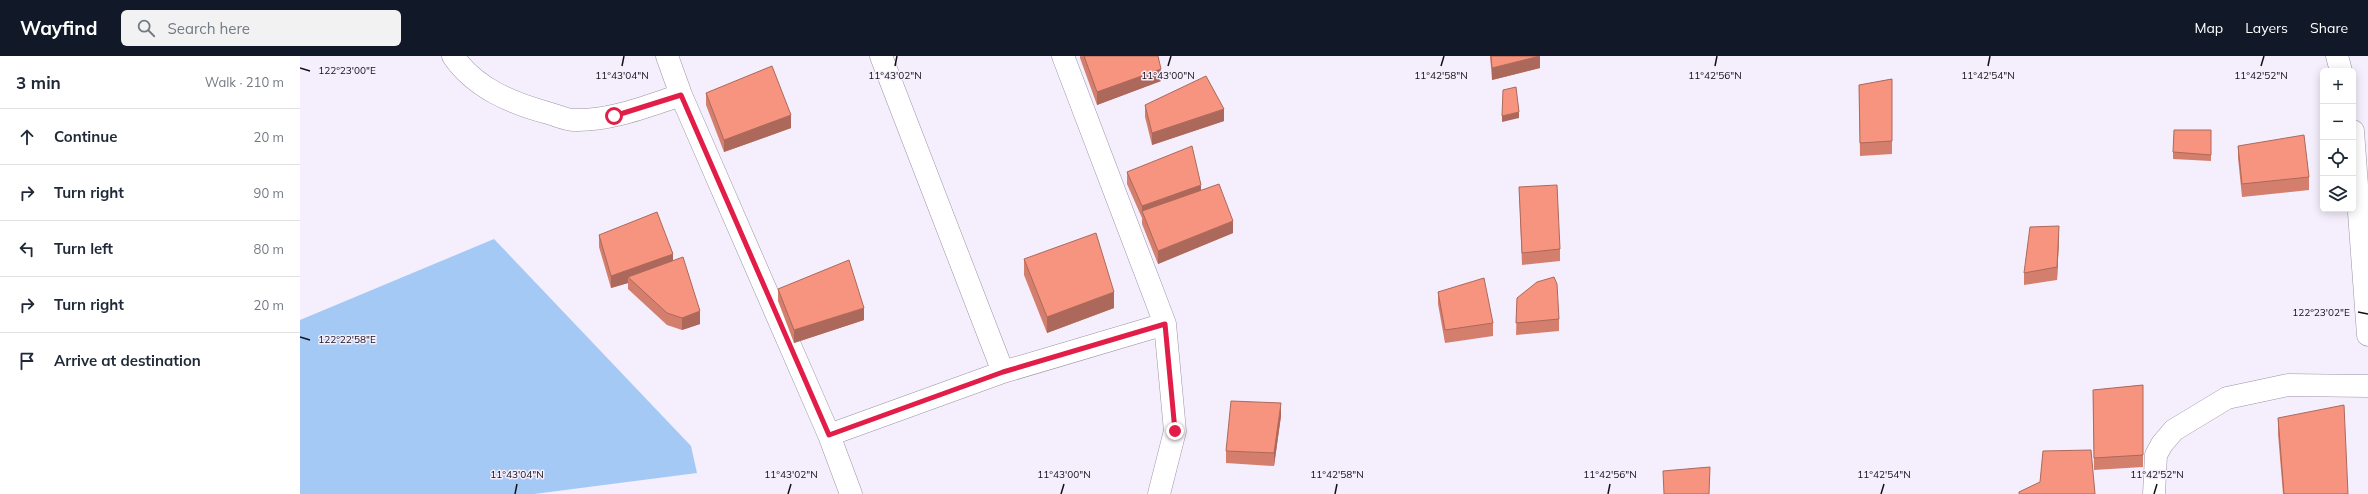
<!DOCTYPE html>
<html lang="en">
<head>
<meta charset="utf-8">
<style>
  :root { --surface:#fff; --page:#f2f2f3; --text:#1f2937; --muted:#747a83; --line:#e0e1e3; --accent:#111827 }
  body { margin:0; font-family:Mulish,sans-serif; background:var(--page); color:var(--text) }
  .controls { position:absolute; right:12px; top:12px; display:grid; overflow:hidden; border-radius:6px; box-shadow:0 2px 10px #0003 }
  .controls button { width:36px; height:36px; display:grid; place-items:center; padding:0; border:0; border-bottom:1px solid var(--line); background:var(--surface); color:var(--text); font:20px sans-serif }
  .stop { position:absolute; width:12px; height:12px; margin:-9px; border:3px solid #e11d48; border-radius:50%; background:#fff }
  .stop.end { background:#e11d48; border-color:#fff; box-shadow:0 1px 4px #0008 }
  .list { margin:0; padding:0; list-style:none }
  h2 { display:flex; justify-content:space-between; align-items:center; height:52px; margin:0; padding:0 16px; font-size:17px }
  h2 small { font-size:13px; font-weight:400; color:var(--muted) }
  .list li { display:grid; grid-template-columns:26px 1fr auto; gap:12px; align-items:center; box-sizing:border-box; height:56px; padding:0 16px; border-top:1px solid var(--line) }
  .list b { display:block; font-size:15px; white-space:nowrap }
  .list em { font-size:13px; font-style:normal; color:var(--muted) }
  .icon { flex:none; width:22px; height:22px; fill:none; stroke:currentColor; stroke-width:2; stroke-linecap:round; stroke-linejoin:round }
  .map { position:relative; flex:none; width:2068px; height:438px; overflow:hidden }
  header { display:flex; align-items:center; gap:24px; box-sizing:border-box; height:56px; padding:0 20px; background:var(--accent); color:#fff }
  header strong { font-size:19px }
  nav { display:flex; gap:22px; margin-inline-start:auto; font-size:14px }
  .search { width:280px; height:36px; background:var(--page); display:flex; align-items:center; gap:10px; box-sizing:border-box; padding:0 14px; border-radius:6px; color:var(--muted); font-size:15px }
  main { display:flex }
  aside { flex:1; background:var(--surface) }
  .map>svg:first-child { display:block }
</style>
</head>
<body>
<header>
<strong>Wayfind</strong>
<div class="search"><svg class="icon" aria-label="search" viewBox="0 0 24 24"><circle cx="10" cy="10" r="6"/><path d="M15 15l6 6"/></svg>Search here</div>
<nav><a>Map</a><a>Layers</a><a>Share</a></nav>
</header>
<main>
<aside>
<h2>3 min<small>Walk · 210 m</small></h2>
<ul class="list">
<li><svg class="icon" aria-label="ahead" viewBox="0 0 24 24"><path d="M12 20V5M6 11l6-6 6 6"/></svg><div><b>Continue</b></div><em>20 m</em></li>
<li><svg class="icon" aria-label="right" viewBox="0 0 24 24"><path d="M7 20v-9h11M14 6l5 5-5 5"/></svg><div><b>Turn right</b></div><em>90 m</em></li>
<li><svg class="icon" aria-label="left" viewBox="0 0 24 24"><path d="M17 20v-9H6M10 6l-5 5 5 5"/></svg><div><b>Turn left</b></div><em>80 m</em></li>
<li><svg class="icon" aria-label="right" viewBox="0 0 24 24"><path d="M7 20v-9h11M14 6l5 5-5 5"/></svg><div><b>Turn right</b></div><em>20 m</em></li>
<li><svg class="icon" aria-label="arrive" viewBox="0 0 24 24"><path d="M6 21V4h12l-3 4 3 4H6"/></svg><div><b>Arrive at destination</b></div></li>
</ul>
</aside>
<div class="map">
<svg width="2068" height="438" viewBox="0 0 2068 438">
  <rect width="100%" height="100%" fill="#f5eefc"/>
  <path fill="#a4c9f5" d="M 194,183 L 391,390 L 397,417 L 234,438 L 0,438 L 0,264 Z"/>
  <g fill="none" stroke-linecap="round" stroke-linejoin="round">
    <defs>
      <path id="street" d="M 153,0 C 175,32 211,47 248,57 C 256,59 266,64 274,64 C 311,65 347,50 381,39
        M 367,0 L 381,39 L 529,379 L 551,438
        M 581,0 L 703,316
        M 763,0 L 865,268 L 875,375 L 859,438
        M 2037,0 L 2041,15
        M 2053,75 L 2068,279
        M 529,379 L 703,316 L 865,268
        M 1854,438 L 1856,399 L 1862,388 L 1874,374 L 1927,342 L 1988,329 L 2068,330"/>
    </defs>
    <use href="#street" stroke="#9d92a7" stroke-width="23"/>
    <use href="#street" stroke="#fff" stroke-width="22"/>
  </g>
  <path fill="#d47f6e" d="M 780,0 L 858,0 L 861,25 L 797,49 L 780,2 Z
    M 1190,0 L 1240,0 L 1240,12 L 1192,24 Z
    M 1592,23 L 1592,98 L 1560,100 L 1559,29 Z
    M 406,37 L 491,72 L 424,96 L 406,49 Z
    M 845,49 L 924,65 L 852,89 L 845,61 Z
    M 1911,74 L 1911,105 L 1873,103 L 1873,96 Z
    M 1938,90 L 2009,121 L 2009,134 L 1942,141 L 1938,102 Z
    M 827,116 L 901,134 L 933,177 L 858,208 L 842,168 L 842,162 L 827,128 Z
    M 1219,131 L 1260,193 L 1260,205 L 1222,209 Z
    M 299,179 L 373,204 L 400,268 L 382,274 L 367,269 L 328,233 L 328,227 L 311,232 L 299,191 Z
    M 1759,182 L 1757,224 L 1724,229 L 1724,217 Z
    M 724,203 L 814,252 L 747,277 L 724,219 Z
    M 478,233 L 564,264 L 494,287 L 478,245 Z
    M 1138,236 L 1193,267 L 1193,280 L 1145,287 L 1138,248 Z
    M 1217,242 L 1259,263 L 1259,275 L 1216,279 Z
    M 1843,329 L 1843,411 L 1794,414 L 1793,334 Z
    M 981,360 L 974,410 L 926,407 L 926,395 Z
    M 1978,362 L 2048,438 L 1983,438 L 1978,378 Z"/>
  <path fill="#ac685a" d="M 1240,0 L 1240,12 L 1192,24 L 1192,12 Z
    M 861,13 L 861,25 L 797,49 L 797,36 Z
    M 924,53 L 924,65 L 852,89 L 852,77 Z
    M 1219,56 L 1219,62 L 1202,66 L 1202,60 Z
    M 491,59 L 491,72 L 424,96 L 424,84 Z
    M 901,129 L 901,141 L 842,155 L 842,162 L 842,150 Z
    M 933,165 L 933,177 L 858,208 L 858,195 Z
    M 1759,170 L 1759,182 L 1757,224 L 1757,211 Z
    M 373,198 L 373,211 L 328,221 L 328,227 L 311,232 L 311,220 Z
    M 814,236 L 814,252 L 747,277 L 747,261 Z
    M 564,252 L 564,264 L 494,287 L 494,274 Z
    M 400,255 L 400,268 L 382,274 L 382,262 Z
    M 981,347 L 981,360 L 974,410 L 974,397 Z"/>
  <path fill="#f69480" stroke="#ac685a" d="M 784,0 L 858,0 L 861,13 L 797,36 Z
    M 1191,0 L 1240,0 L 1192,12 Z
    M 472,10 L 491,59 L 424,84 L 406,37 Z
    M 906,20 L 924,53 L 852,77 L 845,49 Z
    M 1592,23 L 1592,85 L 1560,87 L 1559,29 Z
    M 1216,31 L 1219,56 L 1202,60 L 1203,34 Z
    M 1874,74 L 1911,74 L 1911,99 L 1873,96 Z
    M 2004,79 L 2009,121 L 1942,128 L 1938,90 Z
    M 892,90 L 901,129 L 842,150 L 827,116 Z
    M 919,128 L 933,165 L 858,195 L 842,155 Z
    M 1257,129 L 1260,193 L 1222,197 L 1219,131 Z
    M 357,156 L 373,198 L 311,220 L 299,179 Z
    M 1759,170 L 1757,211 L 1724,217 L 1730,171 Z
    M 796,177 L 814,236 L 747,261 L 724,203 Z
    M 383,201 L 400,255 L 382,262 L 367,257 L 328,221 Z
    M 549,204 L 564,252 L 494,274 L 478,233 Z
    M 1254,221 L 1257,228 L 1259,263 L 1216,267 L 1217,242 L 1237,226 Z
    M 1184,222 L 1193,267 L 1145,274 L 1138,236 Z
    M 1843,329 L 1843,399 L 1794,402 L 1793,334 Z
    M 931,345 L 981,347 L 974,397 L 926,395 Z
    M 2044,349 L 2048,438 L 1984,438 L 1978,362 Z
    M 1791,394 L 1795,438 L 1719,438 L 1719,436 L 1740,426 L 1743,395 Z
    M 1410,411 L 1409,438 L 1364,438 L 1363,415 Z"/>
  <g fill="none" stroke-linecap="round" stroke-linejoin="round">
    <path stroke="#e11d48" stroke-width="5" d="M 314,60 L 381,39 L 529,379 L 703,316 L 865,268 L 875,375"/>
  </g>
  <path fill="none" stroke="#140f17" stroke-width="1.5" d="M 322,10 L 324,0M 595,10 L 597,0M 868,10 L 871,0M 1141,10 L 1144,0M 1415,10 L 1417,0M 1688,10 L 1690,0M 1961,10 L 1964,0M 0,12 L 10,15M 2058,256 L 2068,258M 0,281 L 10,284M 215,438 L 217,428M 488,438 L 491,428M 761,438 L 764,428M 1035,438 L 1037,428M 1308,438 L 1310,428M 1581,438 L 1584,428M 1854,438 L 1857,428"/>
  <g font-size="10" text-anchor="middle" fill="#140f17" stroke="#f5eefc" stroke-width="3" stroke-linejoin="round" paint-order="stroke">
    <text x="47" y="18">122°23'00"E</text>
    <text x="322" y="23">11°43'04"N</text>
    <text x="595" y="23">11°43'02"N</text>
    <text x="868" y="23">11°43'00"N</text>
    <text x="1141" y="23">11°42'58"N</text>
    <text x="1415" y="23">11°42'56"N</text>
    <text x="1688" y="23">11°42'54"N</text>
    <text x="1961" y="23">11°42'52"N</text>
    <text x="2021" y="260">122°23'02"E</text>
    <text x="47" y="287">122°22'58"E</text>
    <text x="217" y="422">11°43'04"N</text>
    <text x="491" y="422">11°43'02"N</text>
    <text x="764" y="422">11°43'00"N</text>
    <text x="1037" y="422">11°42'58"N</text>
    <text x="1310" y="422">11°42'56"N</text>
    <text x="1584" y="422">11°42'54"N</text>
    <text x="1857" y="422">11°42'52"N</text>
  </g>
</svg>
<div class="controls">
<button>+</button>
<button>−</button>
<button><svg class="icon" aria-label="locate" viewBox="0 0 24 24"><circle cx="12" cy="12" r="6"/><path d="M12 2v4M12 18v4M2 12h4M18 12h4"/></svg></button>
<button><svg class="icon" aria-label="layers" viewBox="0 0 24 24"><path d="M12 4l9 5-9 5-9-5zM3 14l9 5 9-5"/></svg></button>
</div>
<div class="stop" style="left:314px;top:60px"></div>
<div class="stop end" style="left:875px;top:375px"></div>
</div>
</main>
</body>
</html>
